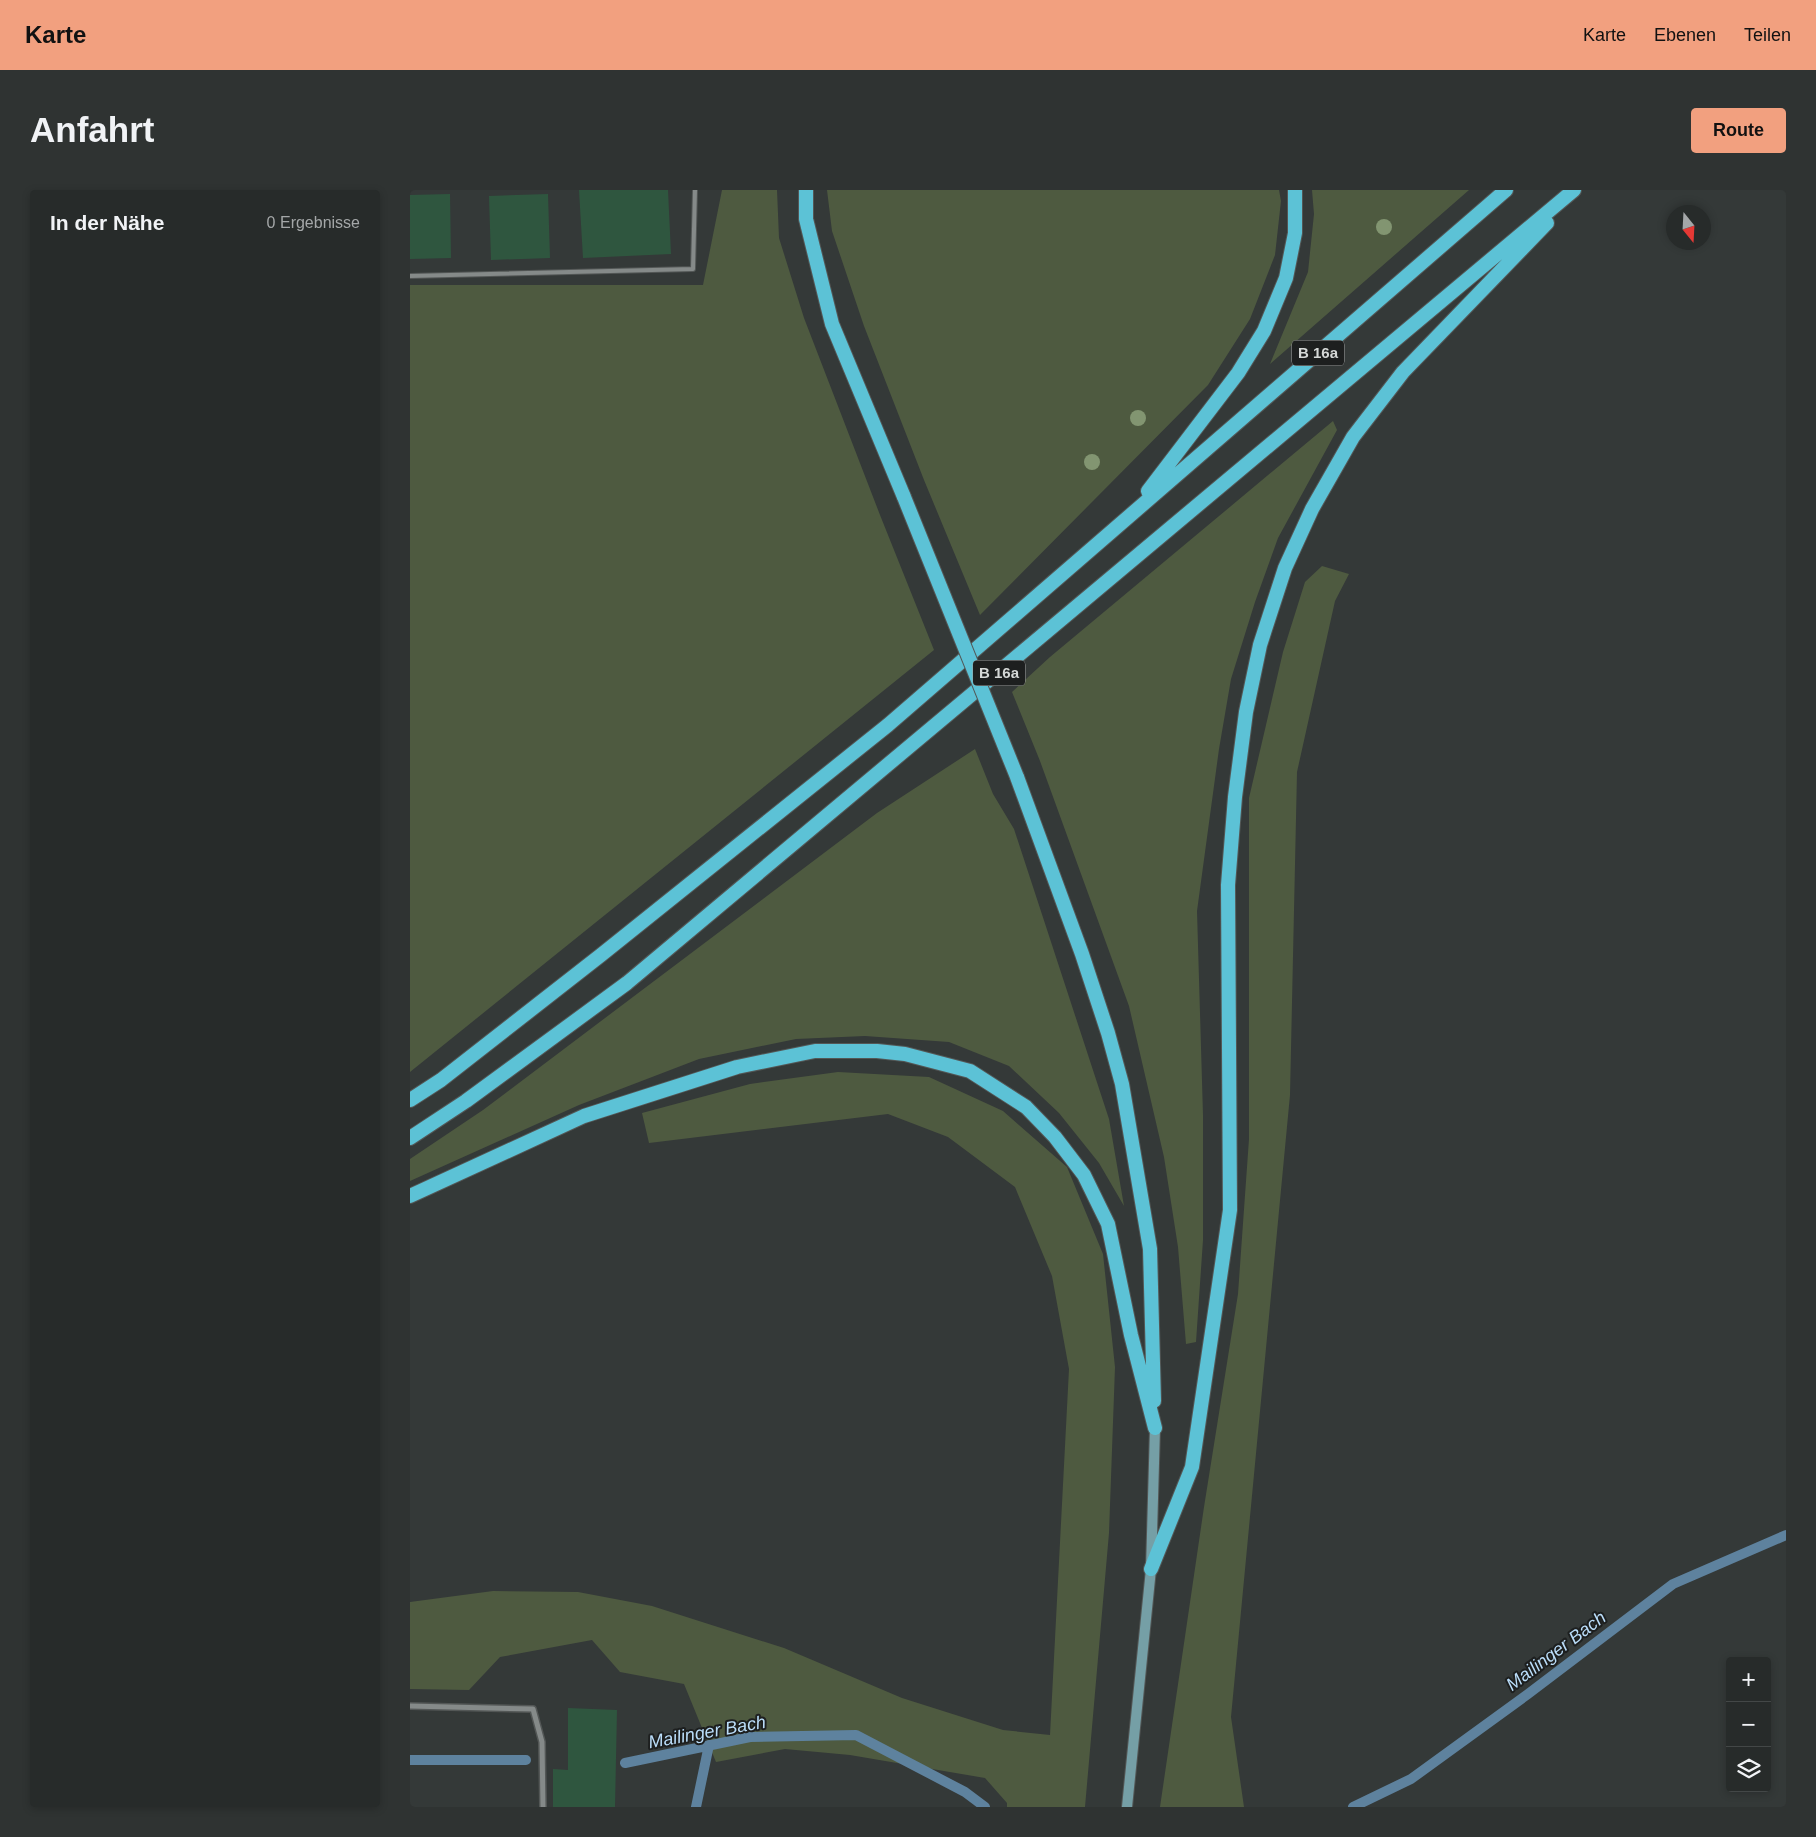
<!DOCTYPE html>
<html lang="de">
<head>
<meta charset="utf-8">
<style>
  :root { --surface:#272b2a; --page:#2f3332; --text:#f1f3f6; --muted:#a4a7a8; --line:#434747; --accent:#f2a07f }
  body { margin:0; font-family:Arial,sans-serif; background:var(--page); color:var(--text) }
  .controls { position:absolute; right:15px; bottom:15px; display:grid; overflow:hidden; border-radius:5px; box-shadow:0 2px 8px #0003 }
  .controls button { width:45px; height:45px; display:grid; place-items:center; padding:0; border:0; border-bottom:1px solid var(--line); background:var(--surface); color:var(--text); font:25px sans-serif }
  .compass { position:absolute; left:1256px; top:15px; width:45px; height:45px; border-radius:50%; background:var(--surface); box-shadow:0 2px 8px #0003; rotate:162deg }
  .list { margin:0; padding:0; list-style:none }
  h2 { display:flex; justify-content:space-between; align-items:center; height:65px; margin:0; padding:0 20px; font-size:21px }
  h2 small { font-size:16px; font-weight:400; color:var(--muted) }
  .icon { flex:none; width:28px; height:28px; fill:none; stroke:currentColor; stroke-width:2; stroke-linecap:round; stroke-linejoin:round }
  .map { position:relative; flex:none; width:1376px; height:1617px; overflow:hidden; border-radius:5px }
  header { display:flex; align-items:center; gap:30px; box-sizing:border-box; height:70px; padding:0 25px; background:var(--accent); color:#111 }
  header strong { font-size:24px }
  nav { display:flex; gap:28px; margin-inline-start:auto; font-size:18px }
  .intro { display:flex; align-items:center; justify-content:space-between; box-sizing:border-box; height:120px; padding:0 30px }
  h1 { margin:0; font-size:35px }
  .button { padding:12px 22px; border-radius:5px; background:var(--accent); color:#111; font-size:18px; font-weight:700 }
  main { display:flex; gap:30px; padding:0 30px }
  aside { flex:1; background:var(--surface); border-radius:5px; box-shadow:0 2px 8px #0003 }
  .map>svg:first-child { display:block }
</style>
</head>
<body>
<header>
<strong>Karte</strong>
<nav><a>Karte</a><a>Ebenen</a><a>Teilen</a></nav>
</header>
<div class="intro"><h1>Anfahrt</h1><a class="button">Route</a></div>
<main>
<aside>
<h2>In der Nähe<small>0 Ergebnisse</small></h2>
<ul class="list">
</ul>
</aside>
<div class="map">
<svg width="1376" height="1617" viewBox="0 0 1376 1617">
  <rect width="100%" height="100%" fill="#343938"/>
  <path fill="#4e5a40" d="M 312,0 L 367,0 L 369,48 L 394,128 L 470,325 L 524,460 L 0,882 L 0,95 L 293,95 Z
    M 417,0 L 869,0 L 871,11 L 865,65 L 840,129 L 798,195 L 570,425 L 514,290 L 454,136 L 422,41 Z
    M 902,0 L 1059,0 L 860,174 L 898,82 L 904,24 Z
    M 923,231 L 927,240 L 868,348 L 845,412 L 821,489 L 809,559 L 787,721 L 793,925 L 793,1050 L 786,1152 L 776,1154 L 768,1057 L 754,967 L 719,816 L 630,571 L 602,502 L 640,467 Z
    M 912,376 L 939,384 L 925,411 L 887,582 L 880,905 L 821,1527 L 834,1617 L 750,1617 L 794,1317 L 828,1104 L 839,949 L 839,608 L 873,462 L 895,392 Z
    M 565,559 L 583,604 L 604,639 L 699,929 L 714,1016 L 689,973 L 649,923 L 599,876 L 539,852 L 455,846 L 386,849 L 289,869 L 169,915 L 0,991 L 0,969 L 73,920 L 467,623 Z
    M 428,882 L 519,887 L 593,921 L 657,977 L 693,1064 L 705,1177 L 699,1343 L 675,1617 L 597,1617 L 597,1613 L 575,1588 L 440,1565 L 375,1559 L 306,1572 L 274,1494 L 210,1482 L 182,1450 L 90,1467 L 59,1500 L 0,1499 L 0,1412 L 83,1401 L 168,1402 L 242,1416 L 374,1458 L 492,1508 L 593,1540 L 640,1545 L 659,1179 L 642,1086 L 605,997 L 538,947 L 478,924 L 239,953 L 232,923 L 340,894 Z"/>
  <g fill="none" stroke-linecap="round" stroke-linejoin="round">
    <path stroke="#5e829e" stroke-width="10" d="M 0,1570 L 116,1570
      M 215,1573 L 340,1547 L 446,1545 L 555,1602 L 575,1617
      M 286,1617 L 299,1555
      M 943,1617 L 1001,1589 L 1118,1504 L 1263,1394 L 1376,1345"/>
  </g>
  <path fill="#2f563f" d="M 169,0 L 258,0 L 261,64 L 173,68 Z
    M 40,4 L 41,68 L 0,69 L 0,5 Z
    M 138,4 L 140,68 L 81,70 L 79,6 Z
    M 158,1518 L 207,1520 L 205,1617 L 143,1617 L 143,1579 L 158,1580 Z"/>
  <g fill="none" stroke-linecap="round" stroke-linejoin="round">
    <defs>
      <path id="service" d="M 0,86 L 283,79 L 285,0"/>
      <path id="minor" d="M 0,1516 L 123,1519 L 132,1552 L 133,1617"/>
      <path id="secondary" d="M 717,1617 L 741,1379 L 745,1238"/>
      <path id="trunk" d="M 396,0 L 396,29 L 422,134 L 494,307
        M 738,301 L 828,183 L 854,141 L 876,88 L 885,43 L 885,0
        M 607,587 L 672,764 L 698,843 L 712,894 L 740,1059 L 744,1211
        M 0,910 L 31,890 L 191,765 L 478,535 L 1096,0
        M 0,948 L 56,911 L 217,793 L 1164,0
        M 0,1006 L 174,926 L 327,877 L 405,861 L 467,861 L 495,864 L 560,881 L 616,917 L 645,947 L 674,985 L 698,1034 L 721,1145 L 745,1238
        M 741,1379 L 782,1277 L 820,1020 L 818,695 L 825,607 L 836,522 L 850,455 L 875,378 L 902,319 L 943,247 L 993,182 L 1137,33"/>
    </defs>
    <use href="#service" stroke="#535756" stroke-width="6"/>
    <use href="#minor" stroke="#535756" stroke-width="8"/>
    <use href="#secondary" stroke="#535756" stroke-width="12"/>
    <use href="#trunk" stroke="#535756" stroke-width="16"/>
    <use href="#service" stroke="#858a89" stroke-width="4"/>
    <use href="#minor" stroke="#858a89" stroke-width="5"/>
    <use href="#secondary" stroke="#759fa6" stroke-width="10"/>
    <use href="#trunk" stroke="#5cc2d6" stroke-width="14"/>
    <defs>
      <path id="trunk-bridge" d="M 494,307 L 607,587"/>
    </defs>
    <use href="#trunk-bridge" stroke="#535756" stroke-width="16" stroke-linecap="butt"/>
    <use href="#trunk-bridge" stroke="#5cc2d6" stroke-width="14"/>
  </g>
  <g fill="#829571">
    <circle cx="974" cy="37" r="8"/>
    <circle cx="728" cy="228" r="8"/>
    <circle cx="682" cy="272" r="8"/>
  </g>
  <g text-anchor="middle" stroke-width="4" stroke-linejoin="round" paint-order="stroke">
    <g fill="#1d1f1f" stroke="#9ea0a0" stroke-width="1">
      <rect x="882" y="150.5" width="52" height="25" rx="4"/>
      <rect x="563" y="470.5" width="52" height="25" rx="4"/>
    </g>
    <g font-size="15" font-weight="bold" fill="#d5d8d7">
      <text x="908" y="168">B 16a</text>
      <text x="589" y="488">B 16a</text>
    </g>
    <g font-size="18" font-style="italic" fill="#baddf9" stroke="#1d1f1f">
      <text transform="translate(1146 1461) rotate(-37)" y="6">Mailinger Bach</text>
      <text transform="translate(297 1542) rotate(-10)" y="6">Mailinger Bach</text>
    </g>
  </g>
</svg>
<div class="controls">
<button>+</button>
<button>−</button>
<button><svg class="icon" aria-label="layers" viewBox="0 0 24 24"><path d="M12 4l9 5-9 5-9-5zM3 14l9 5 9-5"/></svg></button>
</div>
<svg class="compass" viewBox="-18 -18 36 36"><path d="M0-13l5 13h-10z" fill="#e53935"/><path d="M0 13l5-13h-10z" fill="#a4a7a8"/></svg>
</div>
</main>
</body>
</html>
